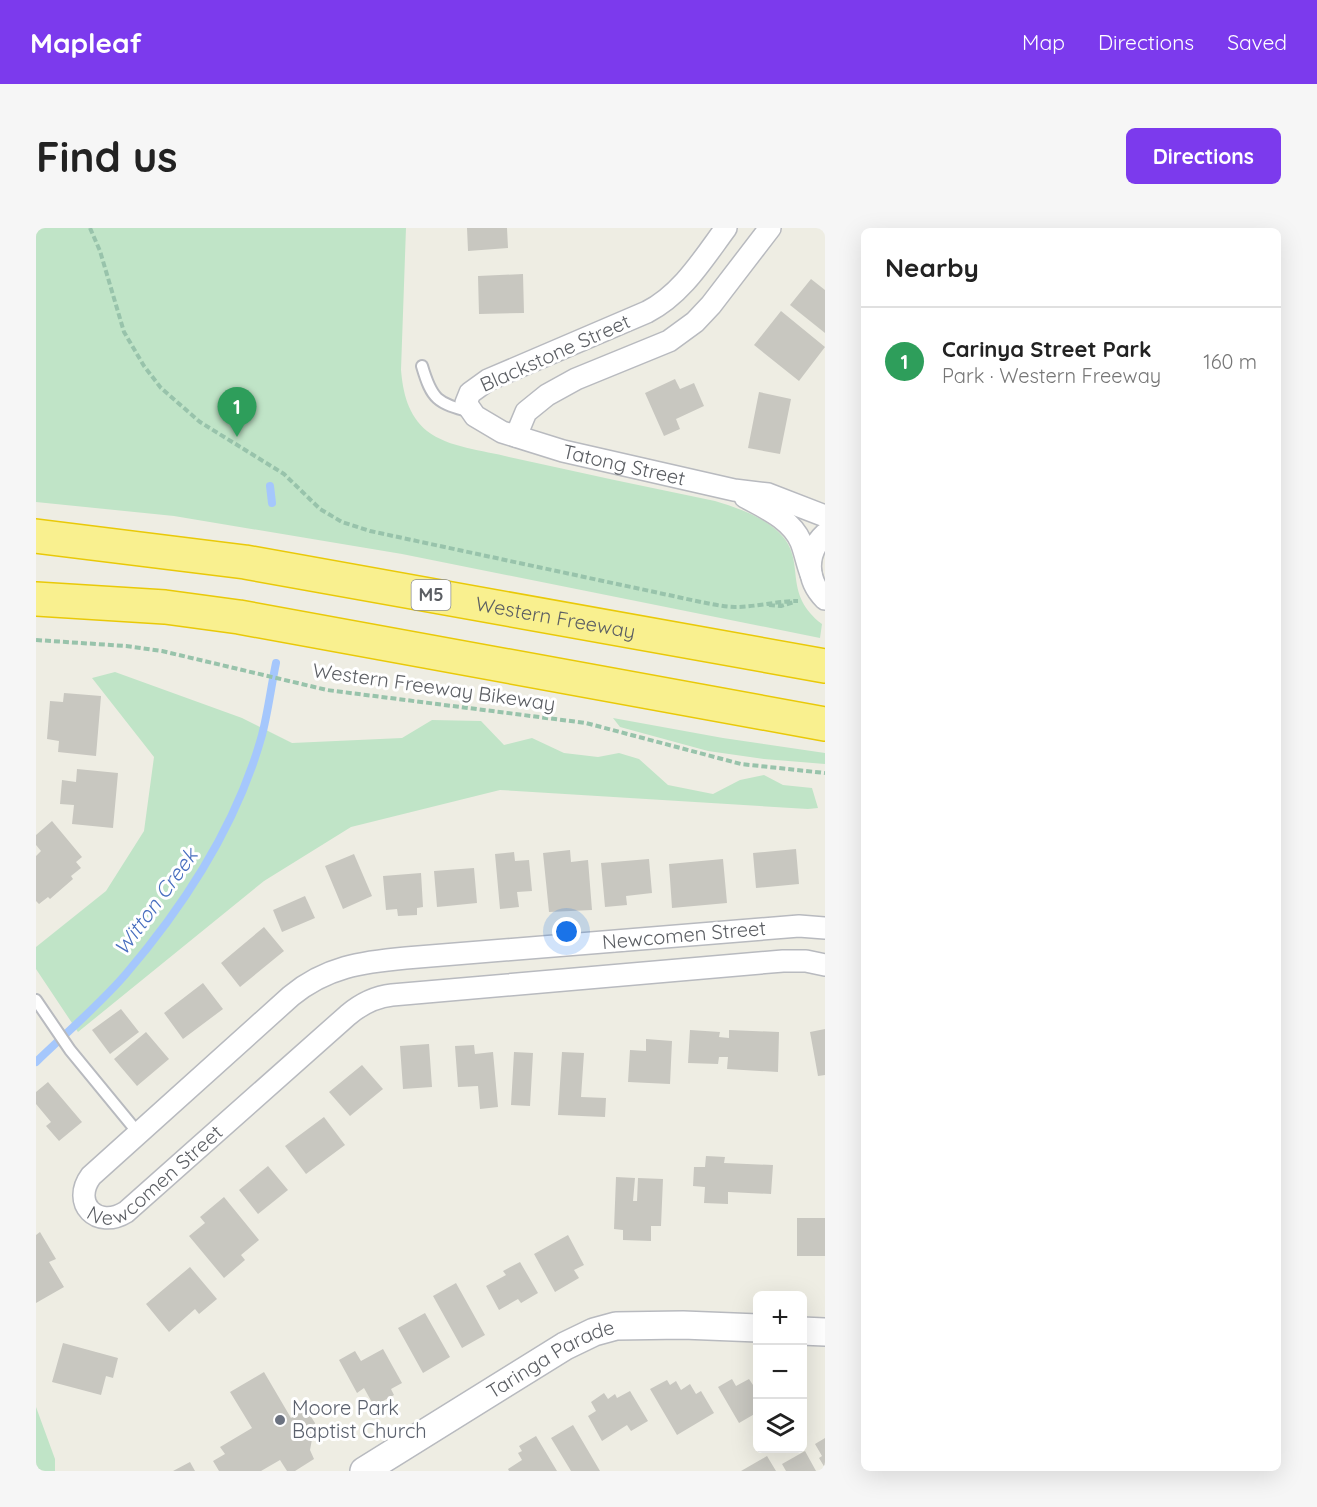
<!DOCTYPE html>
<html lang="en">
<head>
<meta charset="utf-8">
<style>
  :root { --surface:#fff; --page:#f6f6f6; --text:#222; --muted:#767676; --line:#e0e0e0; --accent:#7c3aed }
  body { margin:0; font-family:Quicksand,sans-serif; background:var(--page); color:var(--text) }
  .controls { position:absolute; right:18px; bottom:18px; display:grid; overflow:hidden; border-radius:9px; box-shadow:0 6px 24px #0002 }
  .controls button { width:54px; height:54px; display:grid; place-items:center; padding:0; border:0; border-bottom:2px solid var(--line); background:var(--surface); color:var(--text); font:30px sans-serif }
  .you { position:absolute; left:531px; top:704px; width:21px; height:21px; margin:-15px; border:4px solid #fff; border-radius:50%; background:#1a73e8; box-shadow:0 0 0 9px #1a73e833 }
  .badge { display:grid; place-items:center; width:39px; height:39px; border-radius:50%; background:var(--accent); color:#fff; font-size:20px; font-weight:700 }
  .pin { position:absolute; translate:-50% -50px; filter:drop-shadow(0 2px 3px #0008) }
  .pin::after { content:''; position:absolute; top:32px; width:21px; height:18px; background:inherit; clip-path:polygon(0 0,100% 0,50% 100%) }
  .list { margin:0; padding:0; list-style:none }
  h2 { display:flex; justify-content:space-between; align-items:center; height:78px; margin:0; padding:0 24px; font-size:26px }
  h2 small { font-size:20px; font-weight:400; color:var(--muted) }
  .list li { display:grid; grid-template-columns:39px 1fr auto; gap:18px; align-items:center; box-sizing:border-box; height:108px; padding:0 24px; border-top:2px solid var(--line) }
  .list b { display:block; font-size:22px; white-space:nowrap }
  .list p { margin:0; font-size:20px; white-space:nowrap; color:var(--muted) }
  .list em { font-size:20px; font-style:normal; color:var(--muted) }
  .icon { flex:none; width:33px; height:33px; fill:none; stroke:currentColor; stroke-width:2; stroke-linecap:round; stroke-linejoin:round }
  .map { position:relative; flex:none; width:789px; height:1243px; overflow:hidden; border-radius:9px }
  header { display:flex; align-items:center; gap:36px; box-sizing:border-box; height:84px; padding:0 30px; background:var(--accent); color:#fff }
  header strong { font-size:28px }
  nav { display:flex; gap:33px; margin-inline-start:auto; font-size:21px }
  .intro { display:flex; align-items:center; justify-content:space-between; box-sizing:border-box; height:144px; padding:0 36px }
  h1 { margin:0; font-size:42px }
  .button { padding:15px 27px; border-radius:9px; background:var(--accent); color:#fff; font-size:21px; font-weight:700 }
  main { display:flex; gap:36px; padding:0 36px }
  aside { flex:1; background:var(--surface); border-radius:9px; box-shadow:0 6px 24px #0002 }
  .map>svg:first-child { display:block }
</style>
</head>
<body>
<header>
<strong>Mapleaf</strong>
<nav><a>Map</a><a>Directions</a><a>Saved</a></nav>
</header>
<div class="intro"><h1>Find us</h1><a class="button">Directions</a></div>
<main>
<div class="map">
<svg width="789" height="1243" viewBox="0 0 789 1243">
  <rect width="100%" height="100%" fill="#eeede3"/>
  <path fill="#c0e4c7" d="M 0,0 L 370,0 L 365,142 C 367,165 372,187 391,203 C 413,220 447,222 473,229 C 542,244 610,259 679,273 C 702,280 732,290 748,310 C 769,337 747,366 786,396 L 784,410 L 366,326 L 138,288 L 0,274 Z
    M 79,444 L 206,490 L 256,515 L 366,510 L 396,492 L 445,493 L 468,517 L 496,510 L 528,525 L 562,529 L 583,525 L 603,531 L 632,557 L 677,566 L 704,552 L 728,547 L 747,557 L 776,560 L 782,580 L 772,581 L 464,562 L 315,599 L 228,653 L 42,804 L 0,741 L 0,719 L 70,663 L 108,603 L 118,529 L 56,450 Z
    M 577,490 L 687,510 L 789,525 L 789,536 L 728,531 L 672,523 L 584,499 Z
    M 0,1179 L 19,1231 L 19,1243 L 0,1243 Z"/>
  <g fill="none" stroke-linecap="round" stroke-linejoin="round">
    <path stroke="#a5c7fc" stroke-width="8" d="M 234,258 L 236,275
      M 0,834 C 29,806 63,777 89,747 C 149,677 201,597 226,507 C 232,484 235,459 240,435"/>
  </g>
  <path fill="#c8c7c0" d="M 431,0 L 471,0 L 472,20 L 432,23 Z
    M 487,46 L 488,85 L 443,86 L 442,48 Z
    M 775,51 L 789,62 L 789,105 L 754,77 Z
    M 745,83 L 789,119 L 763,153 L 718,117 Z
    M 639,151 L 644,161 L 658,155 L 668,178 L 640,191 L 644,201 L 628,208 L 609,165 Z
    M 723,164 L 755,171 L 744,226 L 712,220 Z
    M 28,465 L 65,468 L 60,528 L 22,524 L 23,513 L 11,511 L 14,473 L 27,474 Z
    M 41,541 L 82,545 L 77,600 L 36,596 L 38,577 L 24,576 L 26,552 L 40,554 Z
    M 16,593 L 46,629 L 40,634 L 45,640 L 35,648 L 37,651 L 14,671 L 12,669 L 3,676 L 0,673 L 0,628 L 5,623 L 0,617 L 0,607 Z
    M 760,621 L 763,656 L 720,660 L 717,625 Z
    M 534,622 L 535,634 L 552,632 L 556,682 L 513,684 L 507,625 Z
    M 478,624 L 479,633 L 493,632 L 496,663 L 481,664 L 483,679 L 464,681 L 459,626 Z
    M 318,626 L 336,668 L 307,681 L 289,638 Z
    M 613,631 L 616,665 L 590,668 L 591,677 L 569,679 L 565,635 Z
    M 687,631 L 691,675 L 636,680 L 633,636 Z
    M 438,640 L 441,675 L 401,679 L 398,643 Z
    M 385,645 L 387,679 L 381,680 L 381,687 L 362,688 L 361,681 L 350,682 L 347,648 Z
    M 269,668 L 279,690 L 246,704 L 237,682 Z
    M 228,699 L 248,723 L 204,759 L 185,735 Z
    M 167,755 L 187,781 L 147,811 L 128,785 Z
    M 85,781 L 103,804 L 74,826 L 56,802 Z
    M 789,801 L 789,847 L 782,848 L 774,804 Z
    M 654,802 L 684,804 L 683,809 L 693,810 L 693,802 L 743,804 L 742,844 L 691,841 L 692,829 L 683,829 L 682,836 L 652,835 Z
    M 110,804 L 133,831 L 101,858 L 78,831 Z
    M 610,811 L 636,813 L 634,856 L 592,854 L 594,822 L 610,823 Z
    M 393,816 L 396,859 L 367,861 L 364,818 Z
    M 438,817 L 439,826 L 457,824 L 462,879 L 444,881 L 442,858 L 422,859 L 419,818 Z
    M 478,824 L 497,825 L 494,878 L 475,877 Z
    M 526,824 L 548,825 L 545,869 L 570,870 L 569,889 L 522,887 Z
    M 326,837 L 347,861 L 314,888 L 293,864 Z
    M 12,854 L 46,894 L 23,913 L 10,898 L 15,894 L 0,876 L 0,864 Z
    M 288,889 L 309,917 L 270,946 L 249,918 Z
    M 670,928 L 689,929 L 688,935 L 737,937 L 735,966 L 692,964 L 692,976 L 668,975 L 669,959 L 657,958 L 658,939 L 669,939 Z
    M 232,938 L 252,962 L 222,986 L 203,962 Z
    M 580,949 L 599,950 L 597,973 L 601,973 L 602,950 L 627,951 L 625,998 L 615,998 L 615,1013 L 587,1012 L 587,1002 L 578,1001 Z
    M 188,969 L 223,1012 L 205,1027 L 209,1032 L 188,1050 L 153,1008 L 169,995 L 164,989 Z
    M 761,990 L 789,990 L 789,1028 L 761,1028 Z
    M 4,1004 L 20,1031 L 13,1034 L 28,1059 L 0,1075 L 0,1007 Z
    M 532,1007 L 548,1037 L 538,1042 L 543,1050 L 519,1064 L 498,1026 Z
    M 484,1034 L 502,1065 L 485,1075 L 482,1071 L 463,1082 L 450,1058 L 470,1047 L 467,1043 Z
    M 154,1039 L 181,1071 L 163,1086 L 159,1081 L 133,1104 L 110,1076 Z
    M 420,1055 L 449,1107 L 426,1120 L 397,1068 Z
    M 389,1085 L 414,1129 L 387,1145 L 362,1100 Z
    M 27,1115 L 82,1130 L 77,1150 L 70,1148 L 65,1167 L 16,1154 Z
    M 347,1121 L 366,1155 L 355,1161 L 358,1167 L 338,1178 L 328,1160 L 321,1165 L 303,1132 L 319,1123 L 325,1133 Z
    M 228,1144 L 255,1190 L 270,1181 L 279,1195 L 274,1222 L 278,1231 L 259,1243 L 251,1243 L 244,1232 L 225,1243 L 183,1243 L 177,1233 L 189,1226 L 184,1219 L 216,1200 L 194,1164 Z
    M 696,1151 L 700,1158 L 713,1151 L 719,1160 L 722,1158 L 722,1184 L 703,1195 L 682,1159 Z
    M 631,1152 L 634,1157 L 640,1153 L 645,1162 L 654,1156 L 660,1166 L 665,1163 L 678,1185 L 641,1207 L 614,1161 Z
    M 594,1163 L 612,1193 L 595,1203 L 591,1197 L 566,1213 L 552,1188 L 560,1183 L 555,1174 L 568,1165 L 572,1171 L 579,1166 L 581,1170 Z
    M 537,1197 L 564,1243 L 535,1243 L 515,1210 Z
    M 500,1208 L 521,1243 L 473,1243 L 472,1241 L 486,1232 L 482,1225 L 486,1223 L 483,1218 Z
    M 789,1210 L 789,1240 L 783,1230 L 786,1228 L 779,1216 Z
    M 769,1223 L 780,1243 L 750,1243 L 746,1236 Z
    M 731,1228 L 740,1243 L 705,1243 Z
    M 154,1234 L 159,1243 L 137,1243 Z"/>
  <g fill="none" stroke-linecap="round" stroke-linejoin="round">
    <defs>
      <path id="service" d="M 386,138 C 396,172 401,175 435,184
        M 0,772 L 34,822 L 103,906"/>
      <g id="minor">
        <path id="s1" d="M 690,0 C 667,31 646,66 611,84 L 452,152 L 434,165 L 430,175 L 439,188 L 466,204 L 527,223 L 698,262 L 732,266 L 789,288"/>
        <path d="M 480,208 L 490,184 L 511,167 L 540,151 L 633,113 L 659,94 L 675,77 L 734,0"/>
        <path d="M 709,269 C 729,280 755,291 765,314 C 769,324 771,336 775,346"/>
        <path d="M 789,306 C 769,325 770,352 789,371"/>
        <path id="s2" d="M 789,700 L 763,698 L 370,730 C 326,734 290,739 255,768 L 55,948 C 35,975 61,1002 90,984 L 312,787 C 325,776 338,769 356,767 L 747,733 L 770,733 L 789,737"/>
      </g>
      <g id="tertiary">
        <path d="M 766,1103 L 789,1104"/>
        <path id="s3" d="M 328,1243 L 529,1118 L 558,1104 L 580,1098 L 647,1097 L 722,1100"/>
      </g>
      <g id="motorway">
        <path id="s4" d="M 0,308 L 209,334 L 789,438"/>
        <path d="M 0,371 L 129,379 L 203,389 L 789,496"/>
      </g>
    </defs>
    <use href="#service" stroke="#b8babf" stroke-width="14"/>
    <use href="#minor" stroke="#b8babf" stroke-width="24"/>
    <use href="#tertiary" stroke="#b8babf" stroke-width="30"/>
    <use href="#motorway" stroke="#e9c908" stroke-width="36"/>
    <path stroke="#98c3ab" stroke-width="4" stroke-dasharray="6 3" stroke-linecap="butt" d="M 54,0 L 64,23 L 88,104 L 108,138 L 125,160 L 164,194 L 248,246 L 284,281 L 306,294 L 334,303 L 665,374 C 676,376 688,379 699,379 C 720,379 741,373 762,373
      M 733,377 L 745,378 L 758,374
      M 0,412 L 90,418 L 126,423 L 291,462 L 550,495 L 705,536 L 789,545"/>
    <use href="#service" stroke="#fff" stroke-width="10"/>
    <use href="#minor" stroke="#fff" stroke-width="21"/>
    <use href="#tertiary" stroke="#fff" stroke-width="27"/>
    <use href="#motorway" stroke="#f9f08f" stroke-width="33"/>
  </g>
  <circle fill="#6b7280" stroke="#fff" stroke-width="2" cx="244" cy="1192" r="6"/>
  <g text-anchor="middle" stroke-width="6" stroke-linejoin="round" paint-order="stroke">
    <rect fill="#fff" stroke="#8c8e92" stroke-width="1.5" x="375.5" y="352" width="39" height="30" rx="4.5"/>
    <g font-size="18" font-weight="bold" fill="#5b5e63">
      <text x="395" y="373">M5</text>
    </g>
    <g font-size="20" fill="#5b5e63" stroke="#fff">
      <text transform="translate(519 125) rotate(-24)" y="7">Blackstone Street</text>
      <text dy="7" stroke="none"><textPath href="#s1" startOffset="496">Tatong Street</textPath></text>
      <text dy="7" stroke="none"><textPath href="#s4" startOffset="526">Western Freeway</textPath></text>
      <text transform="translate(398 459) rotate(8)" y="7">Western Freeway Bikeway</text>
      <text transform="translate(648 707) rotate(-5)" y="7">Newcomen Street</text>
      <text dy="7" stroke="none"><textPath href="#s2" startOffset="932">Newcomen Street</textPath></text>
      <text dy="7" stroke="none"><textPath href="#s3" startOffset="218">Taringa Parade</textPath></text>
    </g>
    <g font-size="20" fill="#5b616d" stroke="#fff" text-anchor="start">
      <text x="256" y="1187">Moore Park<tspan x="256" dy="23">Baptist Church</tspan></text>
    </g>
    <g font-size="21" font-style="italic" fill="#486ebf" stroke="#fff">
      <text transform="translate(120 674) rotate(-54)" y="7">Witton Creek</text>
    </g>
  </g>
</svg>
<div class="controls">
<button>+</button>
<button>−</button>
<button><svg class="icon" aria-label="layers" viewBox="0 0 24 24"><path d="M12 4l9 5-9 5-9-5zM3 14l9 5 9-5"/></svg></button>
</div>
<div class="you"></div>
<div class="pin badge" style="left:201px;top:209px;background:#2e9e5b">1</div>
</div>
<aside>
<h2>Nearby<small></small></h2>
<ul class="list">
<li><span class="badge" style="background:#2e9e5b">1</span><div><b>Carinya Street Park</b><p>Park · Western Freeway</p></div><em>160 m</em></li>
</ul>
</aside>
</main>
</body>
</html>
